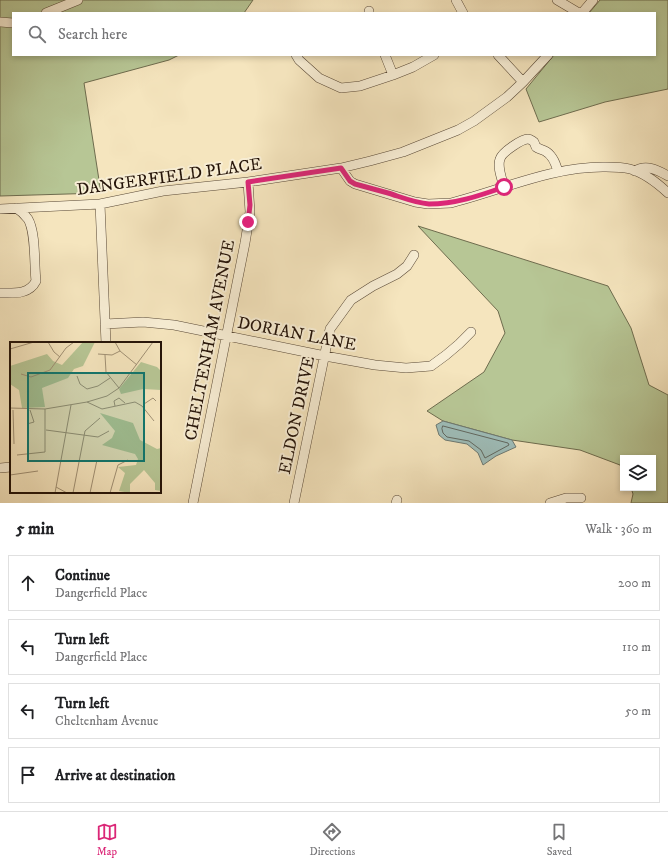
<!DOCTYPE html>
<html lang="en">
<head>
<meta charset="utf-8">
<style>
  :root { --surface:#fff; --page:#f2f2f2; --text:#202124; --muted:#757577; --line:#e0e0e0; --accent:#db2777 }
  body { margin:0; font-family:"IM FELL DW Pica",serif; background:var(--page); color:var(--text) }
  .controls { position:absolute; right:12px; bottom:12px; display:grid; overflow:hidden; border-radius:0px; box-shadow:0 2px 6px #0003 }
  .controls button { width:36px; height:36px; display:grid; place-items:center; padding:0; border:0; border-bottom:1px solid var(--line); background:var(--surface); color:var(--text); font:20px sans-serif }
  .stop { position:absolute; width:12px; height:12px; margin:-9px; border:3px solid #db2777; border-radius:50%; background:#fff }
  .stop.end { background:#db2777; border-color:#fff; box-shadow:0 1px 4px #0008 }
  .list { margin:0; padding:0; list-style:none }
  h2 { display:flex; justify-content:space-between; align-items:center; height:52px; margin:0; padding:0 16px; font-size:17px }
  h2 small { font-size:13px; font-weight:400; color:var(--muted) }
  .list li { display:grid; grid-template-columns:26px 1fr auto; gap:12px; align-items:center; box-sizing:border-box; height:56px; margin:0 8px 8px; padding:0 8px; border:1px solid var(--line); border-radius:0px }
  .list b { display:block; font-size:15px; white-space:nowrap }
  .list p { margin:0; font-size:13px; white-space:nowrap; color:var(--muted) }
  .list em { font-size:13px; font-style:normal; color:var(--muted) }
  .icon { flex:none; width:22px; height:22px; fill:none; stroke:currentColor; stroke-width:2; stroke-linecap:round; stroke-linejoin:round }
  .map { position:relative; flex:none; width:668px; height:503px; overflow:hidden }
  .search { position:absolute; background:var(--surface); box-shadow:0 2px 6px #0003; left:12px; right:12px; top:12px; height:44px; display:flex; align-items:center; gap:10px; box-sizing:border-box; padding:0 14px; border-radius:0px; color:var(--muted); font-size:15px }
  .sheet { height:308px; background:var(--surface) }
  nav { display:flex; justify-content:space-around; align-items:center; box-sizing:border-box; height:56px; border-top:1px solid var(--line); background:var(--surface); font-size:11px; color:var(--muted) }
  nav a { display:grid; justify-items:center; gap:2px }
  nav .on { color:var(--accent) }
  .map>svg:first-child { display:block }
</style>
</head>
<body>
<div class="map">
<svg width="668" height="503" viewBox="0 0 668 503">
  <rect width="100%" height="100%" fill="#f5e5be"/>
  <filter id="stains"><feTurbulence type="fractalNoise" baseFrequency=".005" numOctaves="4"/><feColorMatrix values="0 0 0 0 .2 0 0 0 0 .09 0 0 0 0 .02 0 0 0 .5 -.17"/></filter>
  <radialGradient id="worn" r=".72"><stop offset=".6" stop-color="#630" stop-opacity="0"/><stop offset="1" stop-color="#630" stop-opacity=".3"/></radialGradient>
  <path fill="#b7c695" stroke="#6e6c4e" d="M 0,0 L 253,0 L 244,13 L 13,13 L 13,55 L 179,55 L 169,60 L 84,83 L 101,193 L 0,196 Z
    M 600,0 L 668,0 L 668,89 L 605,102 L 539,122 L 526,89 L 554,55 L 655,55 L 655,13 L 589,13 Z
    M 418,226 L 608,286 L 631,328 L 649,385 L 668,395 L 668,503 L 631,503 L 633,494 L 631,488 L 653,488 L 653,458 L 623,458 L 623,470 L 620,465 L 580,450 L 512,440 L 443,421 L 427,411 L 484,372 L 505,333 L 498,311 Z"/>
  <path fill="#9ebdb9" stroke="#6d7972" d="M 443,421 L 512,440 L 516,447 L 496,456 L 483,465 L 478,453 L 467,444 L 445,440 L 439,435 L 436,425 Z"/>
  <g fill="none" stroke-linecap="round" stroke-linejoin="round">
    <path stroke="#616860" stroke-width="1" d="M 443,426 L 508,443 L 509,445 L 485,458 L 481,450 L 469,441 L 447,437 L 443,433 L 442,429 Z"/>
    <defs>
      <path id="minor" d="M 456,0 L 463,13
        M 557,0 L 579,13
        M 369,11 L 369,13
        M 46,13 L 78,0
        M 582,13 L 593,0
        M 0,22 L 13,23
        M 296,55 L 299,60 L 319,78 L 341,88 L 360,86 L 393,75 L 413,67 L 434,55
        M 385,55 L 393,75
        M 498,55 L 523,82
        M 341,168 L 370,161 L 403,152 L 458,130 L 474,121 L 507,97 L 523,82 L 548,55
        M 635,171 C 646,164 658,170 668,176
        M 504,187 C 502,179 497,167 500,159 C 502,152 522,139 528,139 C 531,139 532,141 534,142 L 536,147 C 539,149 541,149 545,151 C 553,155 556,164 558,172
        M 100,204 L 106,343
        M 0,209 L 100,204 L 163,191 L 248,182 L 341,168 L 350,181 L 355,184 L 415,202 L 428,204 L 451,203 L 458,201 C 506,188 555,166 606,167 C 614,167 622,167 630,169 C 645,173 657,183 668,193
        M 0,293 C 13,293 29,295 36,281 C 34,265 36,232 28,219 C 25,215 21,211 16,208
        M 105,324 L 143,322 L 174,325 L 325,356 L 375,365 L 406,368 L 431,366 L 446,355 L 459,344 L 471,332
        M 0,468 L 11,467
        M 193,503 L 245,243 L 250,212 L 248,182
        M 294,503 L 330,329 L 351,300 L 373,286 L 397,274 L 407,266 L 414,255
        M 396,503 L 397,500
        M 550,503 L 566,498 L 581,498"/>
    </defs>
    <use href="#minor" stroke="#584836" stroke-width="10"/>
    <use href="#minor" stroke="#f8eed5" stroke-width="9"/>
  </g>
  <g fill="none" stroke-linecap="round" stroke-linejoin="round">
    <path stroke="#db2777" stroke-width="5" d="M 248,222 L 250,205 L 248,182 L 341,168 L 350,181 L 355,184 C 366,187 377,190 388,193 C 401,197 415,203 429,204 C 455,204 479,196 504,187"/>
  </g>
  <g text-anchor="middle" stroke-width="4" stroke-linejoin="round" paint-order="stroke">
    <g font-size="17" fill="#241308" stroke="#f8eed5">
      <text transform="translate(169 176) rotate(-8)" y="6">DANGERFIELD PLACE</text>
      <text transform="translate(297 333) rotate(11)" y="6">DORIAN LANE</text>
      <text transform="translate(209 340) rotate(-79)" y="6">CHELTENHAM AVENUE</text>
      <text transform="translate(296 415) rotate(-78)" y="6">ELDON DRIVE</text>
    </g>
  </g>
  <g transform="translate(10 342)">
    <rect width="151" height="151" fill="#f5e5be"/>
    <path d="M 73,0 L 85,0 L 73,24 L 64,27 L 58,36 L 32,46 L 35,65 L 12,66 L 9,48 L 0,42 L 0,24 L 37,12 L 43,19 L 52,23 ZM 131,20 L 147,25 L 151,29 L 151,48 L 133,47 L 111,52 L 109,47 ZM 90,71 L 123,81 L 130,98 L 147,107 L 151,106 L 151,149 L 145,148 L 145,141 L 134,128 L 120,142 L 120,151 L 109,149 L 115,131 L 108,125 L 126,123 L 128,117 L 125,112 L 92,103 L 102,96 L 105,89 Z" fill="#b7c695"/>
    <path fill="none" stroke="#a19175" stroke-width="1" d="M 38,0 L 44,10 L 50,15M 105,0 L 110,9 L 127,23M 0,7 L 24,0M 88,12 L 102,13 L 110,9M 95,13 L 96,30 L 109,46M 11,32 L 21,35 L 40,28 L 56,6 L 64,0M 67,34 L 70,42 L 77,47 L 88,44 L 100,36M 77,60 L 97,54 L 109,46 L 143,0M 134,62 L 143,56 L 146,59M 105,64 L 104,59 L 109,56 L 115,61M 0,66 L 35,67 L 77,60 L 92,67 L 125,60 L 132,64 L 144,79M 3,68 L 4,102M 17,82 L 24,80 L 20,68M 36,88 L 88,95 L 99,89M 7,113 L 35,110 L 35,67M 0,133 L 28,129M 46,145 L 57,151M 45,151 L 61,63M 63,151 L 75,89 L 90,76M 80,151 L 87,118M 100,151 L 108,123 L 118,118"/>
    <path fill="#0f766e" fill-opacity="0.15" stroke="#0f766e" stroke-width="2" d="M 18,31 L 134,31 L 134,119 L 18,119 Z"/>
    <rect width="151" height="151" fill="none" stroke="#241308" stroke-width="2"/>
  </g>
  <rect width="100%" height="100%" filter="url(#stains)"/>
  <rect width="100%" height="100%" fill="url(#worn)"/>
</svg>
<div class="controls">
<button><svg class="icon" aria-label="layers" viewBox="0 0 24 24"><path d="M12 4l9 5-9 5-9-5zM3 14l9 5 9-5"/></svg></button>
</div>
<div class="stop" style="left:504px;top:187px"></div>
<div class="stop end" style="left:248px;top:222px"></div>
<div class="search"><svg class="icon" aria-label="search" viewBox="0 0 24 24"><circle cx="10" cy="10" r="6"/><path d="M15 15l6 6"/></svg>Search here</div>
</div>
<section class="sheet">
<h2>5 min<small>Walk · 360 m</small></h2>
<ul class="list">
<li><svg class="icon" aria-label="ahead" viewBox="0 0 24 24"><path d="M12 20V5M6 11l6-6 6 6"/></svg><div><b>Continue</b><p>Dangerfield Place</p></div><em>200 m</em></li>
<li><svg class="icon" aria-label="left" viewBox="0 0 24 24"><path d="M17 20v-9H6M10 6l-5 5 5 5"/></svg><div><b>Turn left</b><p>Dangerfield Place</p></div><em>110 m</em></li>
<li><svg class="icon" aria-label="left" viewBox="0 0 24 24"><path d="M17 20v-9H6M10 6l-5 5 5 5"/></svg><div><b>Turn left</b><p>Cheltenham Avenue</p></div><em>50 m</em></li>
<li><svg class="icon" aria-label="arrive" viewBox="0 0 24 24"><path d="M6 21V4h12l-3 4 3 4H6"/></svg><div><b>Arrive at destination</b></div></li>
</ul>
</section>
<nav>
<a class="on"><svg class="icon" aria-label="map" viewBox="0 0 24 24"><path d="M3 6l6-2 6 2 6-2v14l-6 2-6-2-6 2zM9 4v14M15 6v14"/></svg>Map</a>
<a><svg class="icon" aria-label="directions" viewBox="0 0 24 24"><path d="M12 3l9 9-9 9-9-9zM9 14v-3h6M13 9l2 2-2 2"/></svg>Directions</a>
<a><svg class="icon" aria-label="saved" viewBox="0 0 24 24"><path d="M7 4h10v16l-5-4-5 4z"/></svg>Saved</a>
</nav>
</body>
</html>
